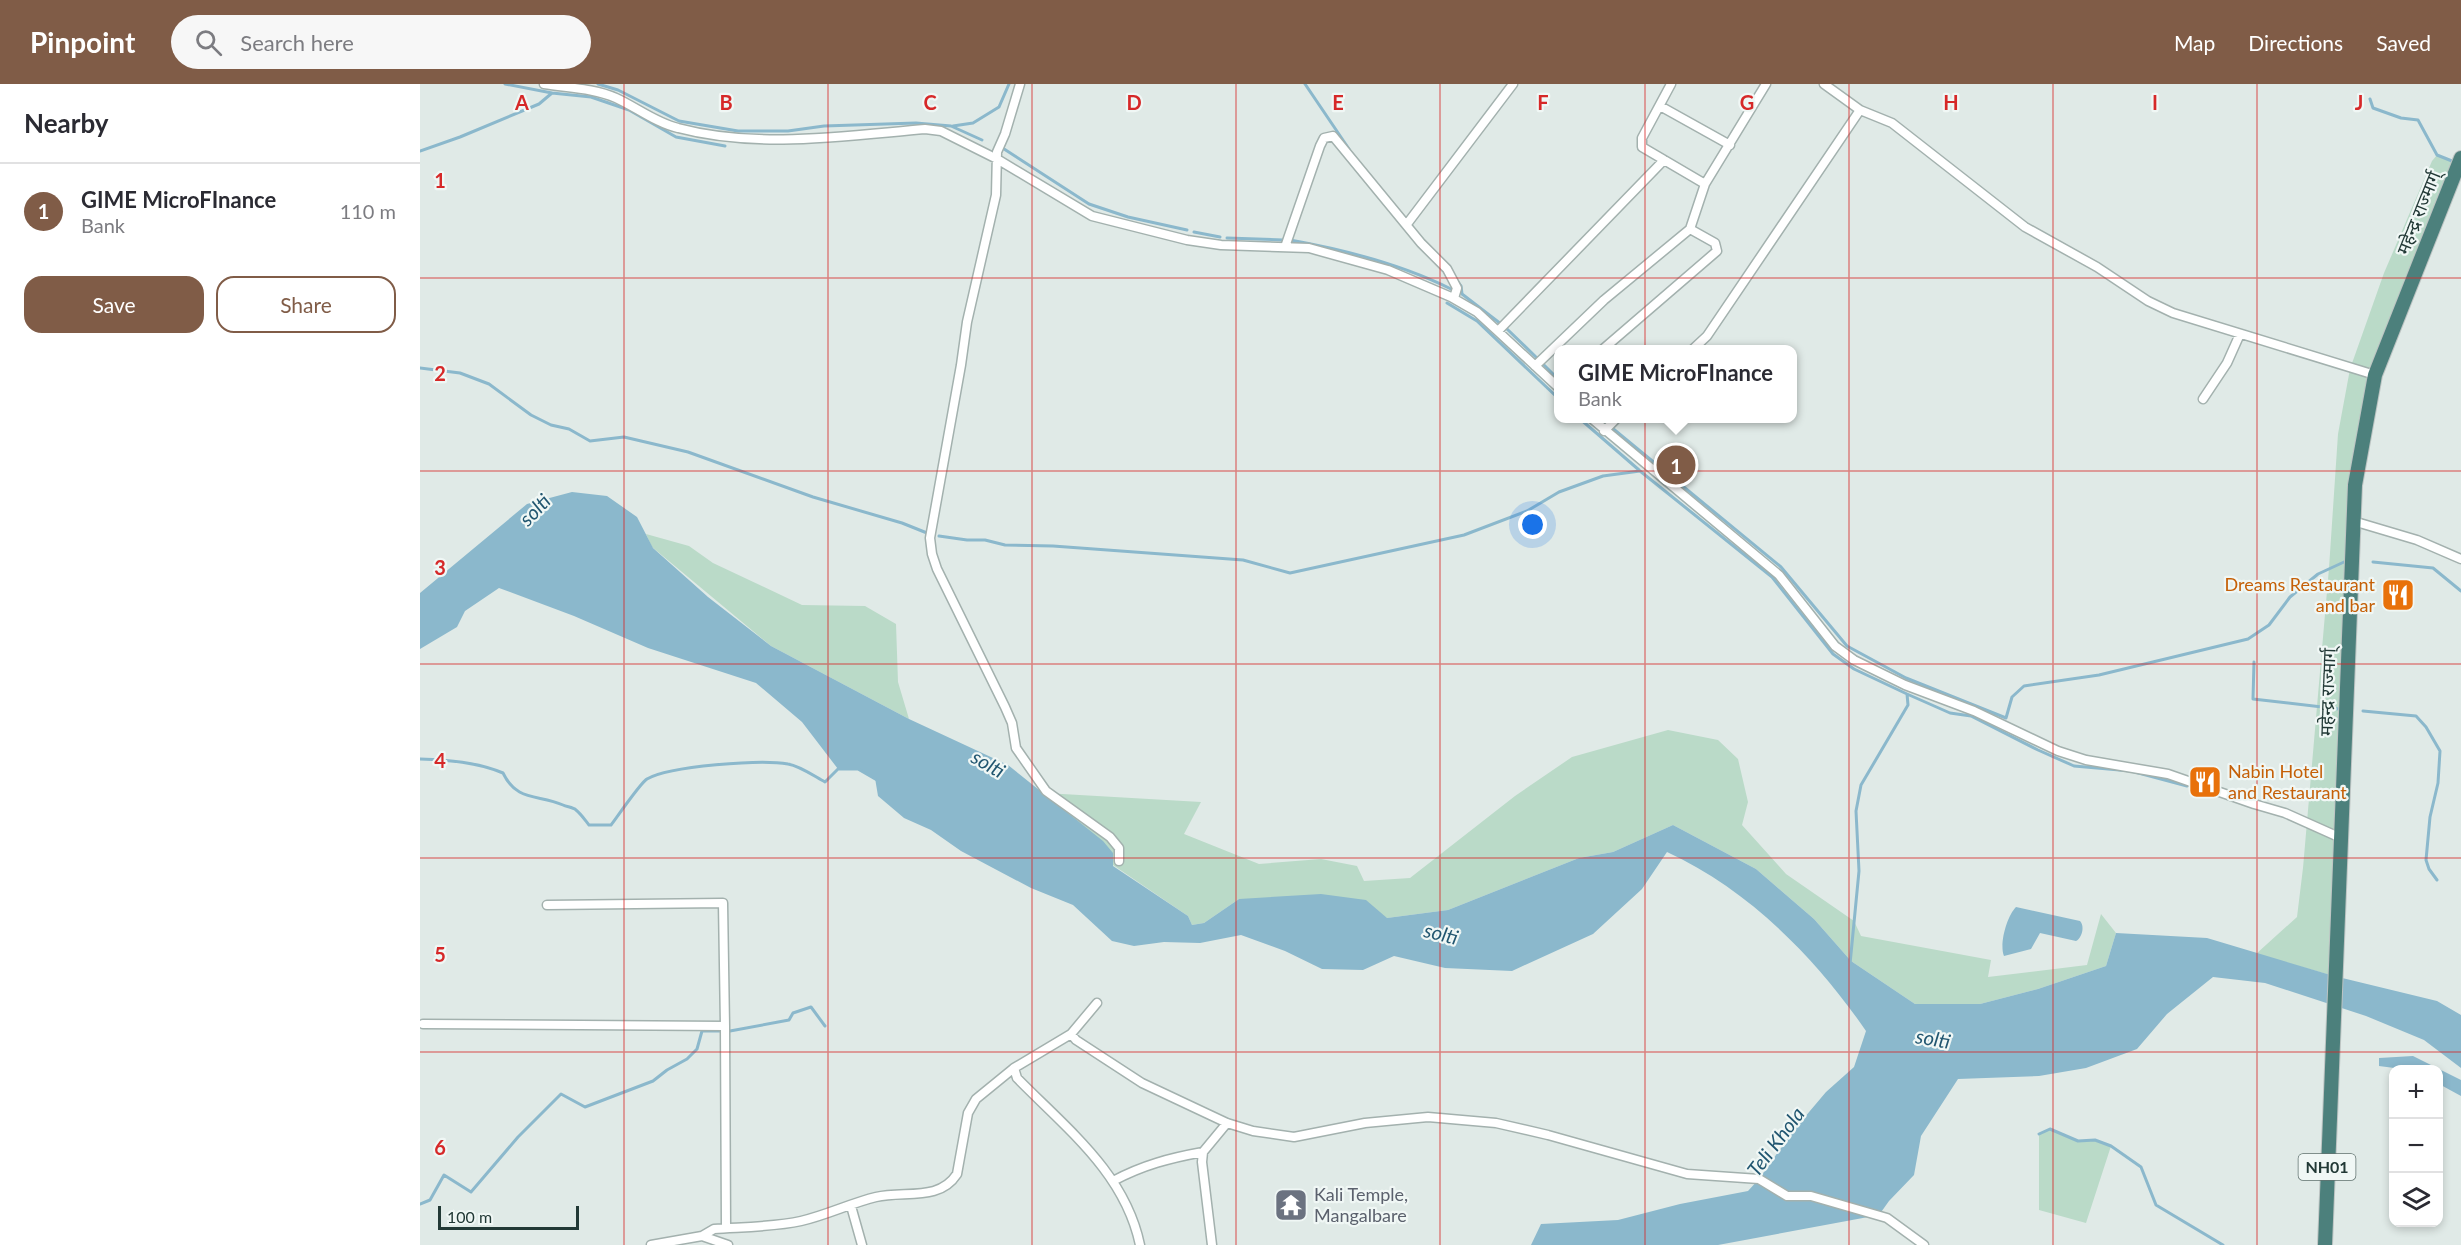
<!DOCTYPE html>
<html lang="en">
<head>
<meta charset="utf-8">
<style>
  :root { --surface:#fff; --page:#f7f7f7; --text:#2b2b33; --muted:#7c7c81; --line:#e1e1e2; --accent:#805c47 }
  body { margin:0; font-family:Lato,"Noto Sans Devanagari",sans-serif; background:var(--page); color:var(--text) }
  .controls { position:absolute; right:18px; bottom:18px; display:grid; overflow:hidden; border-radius:12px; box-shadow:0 3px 9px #0003 }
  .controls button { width:54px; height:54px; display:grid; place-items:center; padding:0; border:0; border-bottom:2px solid var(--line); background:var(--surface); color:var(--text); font:30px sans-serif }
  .scale { position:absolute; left:18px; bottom:15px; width:141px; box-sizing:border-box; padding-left:6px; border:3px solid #223936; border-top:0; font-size:16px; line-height:21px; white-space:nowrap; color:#223936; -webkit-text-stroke:4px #f0f7f5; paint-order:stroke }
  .you { position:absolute; left:1113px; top:441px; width:21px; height:21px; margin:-15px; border:4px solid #fff; border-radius:50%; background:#1a73e8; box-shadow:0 0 0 9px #1a73e833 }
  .badge { display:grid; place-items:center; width:39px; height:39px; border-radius:50%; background:var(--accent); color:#fff; font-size:20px; font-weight:700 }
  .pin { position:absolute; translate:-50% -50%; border:3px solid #fff; box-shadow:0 2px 6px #0006 }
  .popup { position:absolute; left:1134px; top:261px; width:243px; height:78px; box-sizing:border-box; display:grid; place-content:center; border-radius:12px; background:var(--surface); filter:drop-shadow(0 2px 4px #0005); font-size:20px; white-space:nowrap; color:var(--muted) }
  .popup b { font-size:22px; color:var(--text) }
  .popup::after { content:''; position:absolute; left:50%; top:100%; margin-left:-12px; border:12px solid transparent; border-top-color:var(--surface) }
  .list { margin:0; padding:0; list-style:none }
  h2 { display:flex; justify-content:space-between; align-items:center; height:78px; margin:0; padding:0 24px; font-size:26px }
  h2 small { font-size:20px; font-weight:400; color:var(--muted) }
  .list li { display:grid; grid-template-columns:39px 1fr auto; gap:18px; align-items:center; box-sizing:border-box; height:96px; padding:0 24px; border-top:2px solid var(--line) }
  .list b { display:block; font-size:22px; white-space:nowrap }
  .list p { margin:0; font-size:20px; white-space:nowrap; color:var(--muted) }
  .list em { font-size:20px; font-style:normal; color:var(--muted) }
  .actions { display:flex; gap:12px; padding:18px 24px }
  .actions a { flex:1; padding:14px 0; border:2px solid var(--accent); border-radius:18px; text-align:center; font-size:21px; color:var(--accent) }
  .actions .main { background:var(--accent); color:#fff }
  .icon { flex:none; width:33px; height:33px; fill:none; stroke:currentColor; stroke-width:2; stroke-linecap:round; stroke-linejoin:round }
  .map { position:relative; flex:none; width:2041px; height:1161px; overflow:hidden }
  header { display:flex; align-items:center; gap:36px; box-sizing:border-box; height:84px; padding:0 30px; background:var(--accent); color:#fff }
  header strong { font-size:28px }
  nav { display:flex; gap:33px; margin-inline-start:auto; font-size:21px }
  .search { width:420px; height:54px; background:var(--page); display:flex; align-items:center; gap:15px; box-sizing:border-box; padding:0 21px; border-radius:33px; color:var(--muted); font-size:22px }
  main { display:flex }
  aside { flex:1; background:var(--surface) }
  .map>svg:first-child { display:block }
</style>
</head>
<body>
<header>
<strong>Pinpoint</strong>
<div class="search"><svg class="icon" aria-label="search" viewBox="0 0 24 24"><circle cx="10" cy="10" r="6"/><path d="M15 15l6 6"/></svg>Search here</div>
<nav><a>Map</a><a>Directions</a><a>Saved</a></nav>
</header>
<main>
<aside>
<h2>Nearby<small></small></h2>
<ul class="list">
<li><span class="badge">1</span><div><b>GIME MicroFInance</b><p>Bank</p></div><em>110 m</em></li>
</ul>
<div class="actions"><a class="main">Save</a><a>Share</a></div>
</aside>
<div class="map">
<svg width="2041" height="1161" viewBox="0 0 2041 1161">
  <rect width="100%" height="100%" fill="#e0eae7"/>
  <path fill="#badac8" d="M 2017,71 L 2038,80 L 1967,258 L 1935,401 L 1914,892 L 1836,870 L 1877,833 L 1883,784 L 1909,484 L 1918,350 L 1930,285 L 1964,189 L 2012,77 Z
    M 226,450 L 269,462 L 293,479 L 382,521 L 445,522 L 476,540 L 478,598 L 489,635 L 351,562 L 232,463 Z
    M 1248,646 L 1298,656 L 1318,675 L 1328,718 L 1322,741 L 1366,790 L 1434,837 L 1441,852 L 1571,876 L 1568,893 L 1667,881 L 1681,830 L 1696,849 L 1686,882 L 1618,905 L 1560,920 L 1495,920 L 1431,877 L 1394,835 L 1336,785 L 1253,741 L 1193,768 L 1159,774 L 1028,826 L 967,834 L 819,815 L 784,839 L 772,841 L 768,832 L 693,781 L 625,709 L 781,718 L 764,750 L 839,780 L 901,775 L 937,782 L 944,797 L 990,794 L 1095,712 L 1152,673 Z
    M 1630,1045 L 1658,1057 L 1675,1056 L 1691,1062 L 1666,1139 L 1619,1126 L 1619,1050 Z"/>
  <path fill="#8bb8cc" d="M 152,408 L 187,412 L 217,433 L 233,464 L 288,513 L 351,562 L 489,635 L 588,681 L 683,757 L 693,769 L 693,782 L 768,832 L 772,841 L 784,839 L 819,815 L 901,810 L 946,816 L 967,834 L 1028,826 L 1159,774 L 1193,768 L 1253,741 L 1336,785 L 1394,835 L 1431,877 L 1495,920 L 1560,920 L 1618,905 L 1686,882 L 1696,849 L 1787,854 L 1914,892 L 2017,917 L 2041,931 L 2041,984 L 2004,956 L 1946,932 L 1845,899 L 1793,893 L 1747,930 L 1717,965 L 1666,984 L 1619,992 L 1538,995 L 1501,1052 L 1494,1091 L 1469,1117 L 1459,1131 L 1298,1161 L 1111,1161 L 1121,1140 L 1198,1136 L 1260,1120 L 1328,1107 L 1339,1095 L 1373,1047 L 1406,1008 L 1434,983 L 1446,947 C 1396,874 1328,805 1247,768 L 1222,805 L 1173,850 L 1092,887 L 1025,884 L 974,872 L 943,886 L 902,885 L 865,867 L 821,851 L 780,859 L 744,858 L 714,862 L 692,857 L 653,821 L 611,804 L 541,767 L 511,746 L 484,734 L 458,712 L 455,694 L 438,685 L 418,685 L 382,638 L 336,599 L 228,564 L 154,532 L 79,504 L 45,527 L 37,543 L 0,565 L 0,509 L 107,420 Z
    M 1596,823 L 1660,837 C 1665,842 1662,854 1656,857 L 1620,849 L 1611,865 L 1584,872 C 1579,860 1587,832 1596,823 Z
    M 1993,972 L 2041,996 L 2041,1012 L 2019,1000 L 2018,986 L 1982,985 L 1959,982 L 1959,974 Z"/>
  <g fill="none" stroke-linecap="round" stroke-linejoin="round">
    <path stroke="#8bb8cc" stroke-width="3" d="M 85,0 L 132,9
      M 178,0 L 198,6 L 259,37 L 318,47 L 368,47 L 404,42 L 496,39 L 531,42 L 562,56
      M 885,0 L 929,65
      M 1950,15 L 1953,24 L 1981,34 L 1998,36 L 2017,71 L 2032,77
      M 533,42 L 553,39 L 579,23 L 589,0
      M 581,63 L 669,120 L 708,133 L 767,146
      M 0,67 L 40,53 L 119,20 L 132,9 L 171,13 L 209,26 L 256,53 L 305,62
      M 774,148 L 800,153
      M 807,154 L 863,156
      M 870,156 C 926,166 981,180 1031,205
      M 1037,197 L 1041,202 L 1042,210 L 1081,240
      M 1027,219 L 1057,237 L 1139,315
      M 1087,245 L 1118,275
      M 1121,278 L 1139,296
      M 0,284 L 40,289 L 69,300 L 111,331 L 131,341 L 149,345 L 170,357 L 204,353 L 268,368 L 393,413 L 482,439 L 507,449
      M 1159,334 L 1219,386
      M 1181,334 L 1187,341
      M 1191,343 L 1361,483 L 1427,562 L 1486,594 L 1586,634 L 1592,613 L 1604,602 L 1679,591 L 1828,555 L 1849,541 L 1870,513 L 1898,490 L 1924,478
      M 519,452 L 547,456 L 565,456 L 585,461 L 633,462 L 823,476 L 870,489 L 1044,451 L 1107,427 L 1139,408 L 1183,392 L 1220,387 L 1352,493 L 1413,570 L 1434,585 L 1487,610 L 1488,621 L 1441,701 L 1436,727 L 1439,787 L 1430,880
      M 1953,478 L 2013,484 L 2041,507
      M 1834,578 L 1833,615 L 1919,625
      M 1487,610 L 1530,629 L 1551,632 L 1618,666 L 1654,682 L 1711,687 L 1767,702
      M 1943,627 L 1996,632 L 2006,643 L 2020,667 L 2018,699 L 2010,733 L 2006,776 L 2009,785 L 2017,796
      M 0,675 C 28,676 57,678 83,689 C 97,718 118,710 143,721 C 147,723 153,723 156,726 C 161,730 165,736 169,741 L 191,741 C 197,733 222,697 227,695 C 249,682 342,675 368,680 C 380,682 394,692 405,698 L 418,685 L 438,685 L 457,696
      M 1619,1050 L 1630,1045 L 1658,1057 L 1675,1056 L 1691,1062 L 1721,1083 L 1736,1121 L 1803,1161
      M 0,1120 L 10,1116 L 24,1091 L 51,1108 L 98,1053 L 141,1010 L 165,1023 L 233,997 L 247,986 L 267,975 L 277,965 L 282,947 L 310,947 L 369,936 L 373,929 L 391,923 L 405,942"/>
    <defs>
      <path id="minor" d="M 124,0 C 148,4 173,4 196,14 C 216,23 236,39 258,44 C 337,65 424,52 505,45 L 521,47 L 577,75 L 672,132 L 767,156 L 801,161 L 889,164 L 968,186 L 1031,213 L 1057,228 L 1139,304
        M 600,0 L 585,50 L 577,68 L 576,111 L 547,238 L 541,281 L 510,454 L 512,470 L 517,485 L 585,623 L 592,639 L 596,664 L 626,707 L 690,753 L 699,764 L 699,777
        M 1251,0 L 1222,54 L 1222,63 L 1285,100
        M 1404,0 L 1440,26 L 1472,39 L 1605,143 L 1677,183 L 1728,217 L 1753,229 L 1955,291
        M 1240,22 L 1310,61
        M 987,140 L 1093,0
        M 865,163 L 900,62 L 904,54 L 913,52 L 1001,159 L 1027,185 L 1037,204 L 1034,214
        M 1078,247 L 1244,76
        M 1182,266 L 1297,167 L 1295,159 L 1270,145
        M 1272,266 L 1287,252 L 1440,26
        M 1115,282 L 1184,216 L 1270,145 L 1285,100 L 1346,0
        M 1783,315 L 1807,279 L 1820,250
        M 1171,334 L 1359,491 L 1415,562 L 1434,576 L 1485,601 L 1554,627 L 1638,667 L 1666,676 L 1748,690 L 1834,720 L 1865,729 L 1921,754
        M 1184,347 L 1197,334
        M 1933,437 L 1997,456 L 2041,475
        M 3,940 L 305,942 L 303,819 L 127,821
        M 305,942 L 306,1144
        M 651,950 L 656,956 L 722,999 L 807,1039 L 833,1047 L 874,1053 L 945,1039 L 1008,1033 L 1076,1039 L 1128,1051 L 1267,1090 L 1339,1095 L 1367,1112 L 1391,1112 L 1467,1134 L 1504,1161
        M 594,984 L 597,994 C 647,1045 705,1089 720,1161
        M 693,1097 C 723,1081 750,1074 783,1068
        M 431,1122 L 442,1161
        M 282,1152 L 294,1145 C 322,1143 354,1143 381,1137 C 407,1131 431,1119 456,1113 C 484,1106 519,1118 537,1090 L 548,1029 L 556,1015 L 594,984 L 651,950 L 677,919
        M 231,1161 L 282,1152 L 308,1161
        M 792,1161 L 782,1078 L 783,1068 L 807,1039"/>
      <path id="trunk" d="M 1905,1161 L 1935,401 L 1955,291 L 2041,74"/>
    </defs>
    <use href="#minor" stroke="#a3b1ae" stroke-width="11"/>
    <use href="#trunk" stroke="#bdc4c3" stroke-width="16"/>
    <use href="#minor" stroke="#fff" stroke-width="8"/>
    <use href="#trunk" stroke="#4c807c" stroke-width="14"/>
  </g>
  <path fill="none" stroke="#d62828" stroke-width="1.5" stroke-opacity="0.55" d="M 204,0 L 204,1161M 408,0 L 408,1161M 612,0 L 612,1161M 816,0 L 816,1161M 1020,0 L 1020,1161M 1225,0 L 1225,1161M 1429,0 L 1429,1161M 1633,0 L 1633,1161M 1837,0 L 1837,1161M 0,194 L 2041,194M 0,387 L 2041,387M 0,580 L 2041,580M 0,774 L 2041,774M 0,968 L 2041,968"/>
  <defs>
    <symbol id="restaurant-square" viewBox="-11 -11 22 22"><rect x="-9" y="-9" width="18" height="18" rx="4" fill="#e8710a" stroke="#f0f7f5"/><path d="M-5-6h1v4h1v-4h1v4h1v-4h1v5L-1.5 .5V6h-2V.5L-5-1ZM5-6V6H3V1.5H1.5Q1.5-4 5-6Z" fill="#fff"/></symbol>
    <symbol id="temple-square" viewBox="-11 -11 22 22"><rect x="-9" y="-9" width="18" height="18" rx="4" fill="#6b7280" stroke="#f0f7f5"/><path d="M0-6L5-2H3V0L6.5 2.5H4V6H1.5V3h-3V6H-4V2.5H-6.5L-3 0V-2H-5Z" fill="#fff"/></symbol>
  </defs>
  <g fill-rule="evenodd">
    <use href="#restaurant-square" x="1959" y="492" width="38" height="38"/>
    <use href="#restaurant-square" x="1766" y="679" width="38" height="38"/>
    <use href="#temple-square" x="852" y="1102" width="38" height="38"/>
  </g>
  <g text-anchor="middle" stroke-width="4.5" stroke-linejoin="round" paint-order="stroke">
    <rect fill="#f0f7f5" stroke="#60726f" stroke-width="1.5" x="1878.5" y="1070" width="57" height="26" rx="4.5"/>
    <g font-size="16" font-weight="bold" fill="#223936">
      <text x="1907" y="1089">NH01</text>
    </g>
    <g font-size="18" fill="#223936" stroke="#f0f7f5">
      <text transform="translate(1999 129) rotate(-68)" y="6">महेन्द्र राज्मार्ग्</text>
      <text transform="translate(1908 608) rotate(-88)" y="6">महेन्द्र राज्मार्ग्</text>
    </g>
    <g font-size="18" fill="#c56008" stroke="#f0f7f5" text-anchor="end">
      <text x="1955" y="507">Dreams Restaurant<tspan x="1955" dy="21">and bar</tspan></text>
      <text x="1808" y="694" text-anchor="start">Nabin Hotel<tspan x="1808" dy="21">and Restaurant</tspan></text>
    </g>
    <g font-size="18" fill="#5b616d" stroke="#f0f7f5" text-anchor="start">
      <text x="894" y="1117">Kali Temple,<tspan x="894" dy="21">Mangalbare</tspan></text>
    </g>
    <g font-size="20" font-style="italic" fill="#215670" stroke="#f0f7f5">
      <text transform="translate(115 426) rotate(-46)" y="7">solti</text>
      <text transform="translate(568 680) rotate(30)" y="7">solti</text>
      <text transform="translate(1021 850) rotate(14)" y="7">solti</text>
      <text transform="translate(1513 955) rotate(10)" y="7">solti</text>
      <text transform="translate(1356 1058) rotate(-53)" y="7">Teli Khola</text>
    </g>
  </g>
  <g font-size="20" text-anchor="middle" font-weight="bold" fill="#d62828" stroke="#f0f7f5" stroke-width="4.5" stroke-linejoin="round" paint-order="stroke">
    <text x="102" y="26">A</text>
    <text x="306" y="26">B</text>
    <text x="510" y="26">C</text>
    <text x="714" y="26">D</text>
    <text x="918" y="26">E</text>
    <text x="1123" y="26">F</text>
    <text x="1327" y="26">G</text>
    <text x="1531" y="26">H</text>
    <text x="1735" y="26">I</text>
    <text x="1939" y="26">J</text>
    <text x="20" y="104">1</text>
    <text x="20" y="297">2</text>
    <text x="20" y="491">3</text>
    <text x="20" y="684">4</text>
    <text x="20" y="878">5</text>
    <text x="20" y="1071">6</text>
  </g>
</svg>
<div class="controls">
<button>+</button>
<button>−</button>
<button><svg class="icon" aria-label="layers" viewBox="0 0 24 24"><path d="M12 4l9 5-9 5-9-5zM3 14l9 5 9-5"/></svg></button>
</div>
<div class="scale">100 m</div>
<div class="you"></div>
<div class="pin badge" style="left:1256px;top:381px">1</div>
<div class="popup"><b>GIME MicroFInance</b>Bank</div>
</div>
</main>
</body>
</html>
